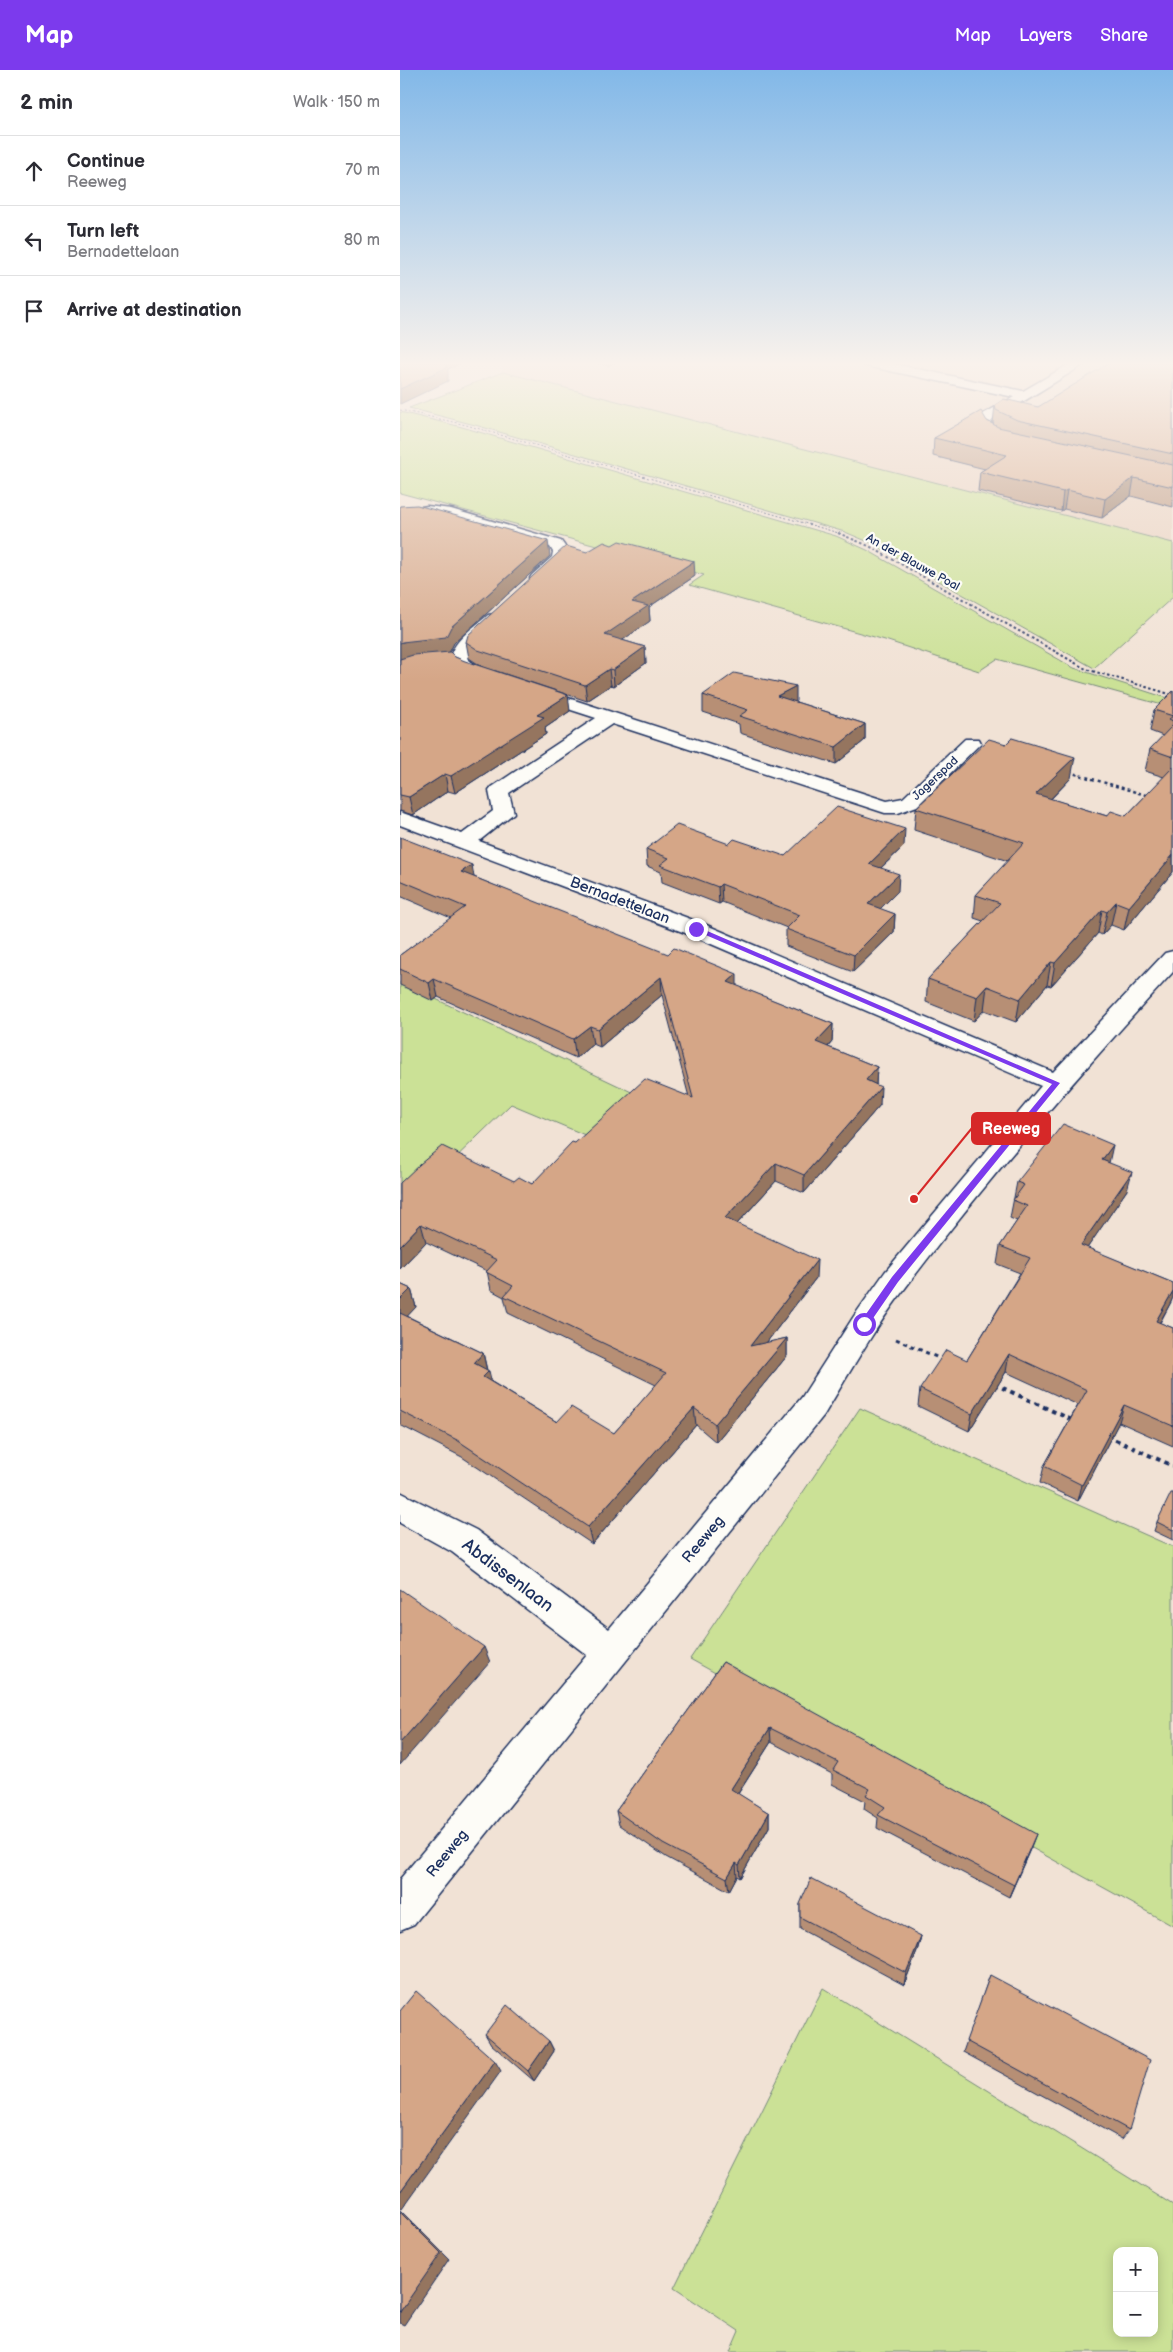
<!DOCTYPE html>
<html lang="en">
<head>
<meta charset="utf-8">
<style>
  :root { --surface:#fff; --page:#f2f2f3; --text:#2b2b33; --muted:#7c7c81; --line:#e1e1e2; --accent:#7c3aed }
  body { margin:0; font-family:"Balsamiq Sans",sans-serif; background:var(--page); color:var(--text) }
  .controls { position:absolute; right:15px; bottom:15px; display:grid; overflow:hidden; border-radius:10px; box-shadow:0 2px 12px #0003 }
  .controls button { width:45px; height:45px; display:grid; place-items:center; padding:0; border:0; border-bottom:1px solid var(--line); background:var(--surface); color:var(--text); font:25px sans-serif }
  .stop { position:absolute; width:15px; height:15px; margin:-11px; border:4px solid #7c3aed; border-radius:50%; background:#fff }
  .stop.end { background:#7c3aed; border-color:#fff; box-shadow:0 1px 5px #0008 }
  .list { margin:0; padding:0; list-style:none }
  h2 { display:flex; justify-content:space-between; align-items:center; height:65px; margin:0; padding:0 20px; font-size:21px }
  h2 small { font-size:16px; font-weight:400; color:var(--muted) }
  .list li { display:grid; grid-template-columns:32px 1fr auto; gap:15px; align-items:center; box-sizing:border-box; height:70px; padding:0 20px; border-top:1px solid var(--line) }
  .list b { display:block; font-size:19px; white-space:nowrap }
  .list p { margin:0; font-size:16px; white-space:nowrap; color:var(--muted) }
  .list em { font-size:16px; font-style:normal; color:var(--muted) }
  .icon { flex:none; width:28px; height:28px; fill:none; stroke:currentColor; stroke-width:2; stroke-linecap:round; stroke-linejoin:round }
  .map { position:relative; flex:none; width:773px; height:2282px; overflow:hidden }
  header { display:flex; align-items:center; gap:30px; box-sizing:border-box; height:70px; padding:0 25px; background:var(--accent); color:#fff }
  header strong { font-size:24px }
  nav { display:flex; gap:28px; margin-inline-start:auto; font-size:18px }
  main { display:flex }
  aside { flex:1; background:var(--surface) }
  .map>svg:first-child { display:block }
</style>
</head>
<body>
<header>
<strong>Map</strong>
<nav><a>Map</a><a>Layers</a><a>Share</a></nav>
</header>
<main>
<aside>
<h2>2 min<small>Walk · 150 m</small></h2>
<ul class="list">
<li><svg class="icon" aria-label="ahead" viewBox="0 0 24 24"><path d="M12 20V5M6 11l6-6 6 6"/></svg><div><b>Continue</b><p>Reeweg</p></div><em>70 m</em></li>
<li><svg class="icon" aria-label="left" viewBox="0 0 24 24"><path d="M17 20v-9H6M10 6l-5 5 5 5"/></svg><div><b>Turn left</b><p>Bernadettelaan</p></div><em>80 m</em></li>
<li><svg class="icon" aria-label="arrive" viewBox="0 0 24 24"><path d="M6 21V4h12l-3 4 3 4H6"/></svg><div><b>Arrive at destination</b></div></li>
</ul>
</aside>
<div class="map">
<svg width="773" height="2282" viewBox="0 0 773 2282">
  <rect width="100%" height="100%" fill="#f1e2d5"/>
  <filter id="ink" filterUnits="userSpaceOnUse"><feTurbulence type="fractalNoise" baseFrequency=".02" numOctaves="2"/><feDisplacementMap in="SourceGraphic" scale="10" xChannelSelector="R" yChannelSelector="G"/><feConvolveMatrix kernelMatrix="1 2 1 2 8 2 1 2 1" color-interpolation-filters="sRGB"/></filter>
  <g filter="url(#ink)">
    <path fill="#e9d0be" d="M 103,292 L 773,292 L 773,473 L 103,302 Z"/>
    <path fill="#cbe196" stroke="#73887a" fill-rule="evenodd" d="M 103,302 L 773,473 L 773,527 L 694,598 L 471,473 L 445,462 L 75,355 L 9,338 Z
      M 0,342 L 62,357 L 436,466 L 467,480 L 674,598 L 773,630 L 773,638 L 597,589 L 579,601 L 485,570 L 289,515 L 304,505 L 0,423 Z
      M 0,912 L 242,1027 L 197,1070 L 111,1034 L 11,1131 L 0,1125 Z
      M 460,1338 L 773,1477 L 773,1856 L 290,1589 Z
      M 423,1918 L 773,2135 L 773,2282 L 330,2282 L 339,2261 L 274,2218 ZM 717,2181 L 754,2181 L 754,2263 L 717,2263 Z"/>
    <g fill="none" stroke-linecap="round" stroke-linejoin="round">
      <defs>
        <path id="minor" d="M 460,292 L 484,292 L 623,321 L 673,292 L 688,292 L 593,350 L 591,352 L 594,360 L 615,372 L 608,376 L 583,365 L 577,352 L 583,344 L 614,327 L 466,296 Z
          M 27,436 L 51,439 L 161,471 L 169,482 L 165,492 L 144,511 L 132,511 L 130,508 L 132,505 L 152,487 L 153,482 L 150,477 L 45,446 L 27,444 L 0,449 L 0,441 Z
          M 94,544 L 100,545 L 102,549 L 72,578 L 67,588 C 75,598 90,597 97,607 L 94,611 C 78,615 58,602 50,588 C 54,569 75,557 88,545 Z
          M 134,617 L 487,731 L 503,728 L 565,669 L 579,669 L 581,673 L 517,736 L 498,743 L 485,743 L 212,654 L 109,723 L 114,743 L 79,771 L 304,854 L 653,1002 L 765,883 L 773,881 L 773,902 C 680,1003 589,1107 506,1217 C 475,1257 450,1302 424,1345 L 14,1854 L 0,1860 L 0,1809 L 187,1585 L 52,1482 L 0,1453 L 0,1422 L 76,1460 L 209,1559 L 402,1327 L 454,1246 L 485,1202 L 641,1016 L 288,864 L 0,755 L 0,742 L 62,764 L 93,741 L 89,721 L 92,717 L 196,648 L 128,626 L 125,622 L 128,618 Z"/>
      </defs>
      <use href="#minor" stroke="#1b2f5e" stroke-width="3"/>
      <path stroke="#1b2f5e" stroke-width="1" stroke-dasharray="2 2" stroke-linecap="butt" d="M 0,340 L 66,355 L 442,464"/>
      <path stroke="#1b2f5e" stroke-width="2" stroke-dasharray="2.5 2.5" stroke-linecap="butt" d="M 438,463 L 469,476 L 686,599 L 773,625"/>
      <path stroke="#1b2f5e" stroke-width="2.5" stroke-dasharray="3 3" stroke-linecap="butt" d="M 669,702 L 749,726"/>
      <path stroke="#1b2f5e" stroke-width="3" stroke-dasharray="4 4" stroke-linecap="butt" d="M 496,1269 L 543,1290"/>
      <path stroke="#1b2f5e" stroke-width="4" stroke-dasharray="4.5 4.5" stroke-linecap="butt" d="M 594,1314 L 672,1350
        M 707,1366 L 773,1396"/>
      <use href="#minor" fill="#fdfcf7" fill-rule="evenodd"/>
    </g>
    <path fill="#b78f74" stroke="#1b2f5e" d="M 193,292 L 216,292 L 208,296 Z
      M 773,292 L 773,437 L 731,426 L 702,448 L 664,439 L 661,441 L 578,421 L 580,402 L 585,399 L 533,386 L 534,368 L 587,351 L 594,354 L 593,353 L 595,335 L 638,337 Z
      M 0,436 L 150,486 L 54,573 L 49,582 L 55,587 L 170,641 L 145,658 L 146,664 L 55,723 L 48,721 L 13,745 L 0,741 Z
      M 187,482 L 295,506 L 249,537 L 250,551 L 222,570 L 245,577 L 246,593 L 214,616 L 211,615 L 187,631 L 81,596 L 69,588 L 66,572 Z
      M 773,621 L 773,802 L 724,860 L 711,855 L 702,865 L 698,863 L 651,916 L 647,915 L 616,952 L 584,940 L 574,951 L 526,932 L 528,909 L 583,851 L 574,848 L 576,825 L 608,791 L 514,760 L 516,738 L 671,708 L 651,729 L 707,746 L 726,746 L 764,707 L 745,701 L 750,679 L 763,666 L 750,661 L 754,640 Z
      M 303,625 L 396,632 L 465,654 L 465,670 L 436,694 L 340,663 L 339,654 L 303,642 Z
      M 0,767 L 74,807 L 337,916 L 433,954 L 432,972 L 428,977 L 477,997 L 476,1014 L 480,1035 L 404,1123 L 376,1111 L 337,1154 L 416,1208 L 366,1273 L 387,1268 L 387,1286 L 316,1372 L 296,1355 L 192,1474 L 62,1387 L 0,1355 L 0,1214 L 11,1219 L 16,1237 L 7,1246 L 83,1283 L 87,1300 L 92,1312 L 157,1352 L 214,1363 L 256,1315 L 108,1243 L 104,1227 L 91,1220 L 87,1201 L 26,1172 L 0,1199 L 0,1113 L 114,1111 L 132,1114 L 175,1073 L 289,1027 L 262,925 L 200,977 L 193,974 L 176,988 L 38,927 L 33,931 L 0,915 L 0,885 L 51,848 L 0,826 Z
      M 329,774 L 385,786 L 504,776 L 481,798 L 498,821 L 480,839 L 495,844 L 494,862 L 453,902 L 386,876 L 386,859 L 387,858 L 322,832 L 319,834 L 262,812 L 261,802 L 247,796 L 246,779 Z
      M 709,1093 L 727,1120 L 687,1178 L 773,1213 L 773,1227 L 771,1232 L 760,1253 L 773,1258 L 773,1376 L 719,1352 L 678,1431 L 640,1413 L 644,1396 L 678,1335 L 606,1302 L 569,1361 L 518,1336 L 520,1319 L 567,1290 L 620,1203 L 597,1194 L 600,1176 L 617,1151 L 610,1148 L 617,1112 Z
      M 773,1423 L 773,1470 L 754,1461 L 757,1452 Z
      M 323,1592 L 631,1777 L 609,1827 L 477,1758 L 478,1748 L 464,1739 L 465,1731 L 432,1714 L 432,1704 L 371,1672 L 338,1724 L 369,1743 L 369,1757 L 340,1808 L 337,1806 L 329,1821 L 266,1787 L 219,1755 L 216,1741 Z
      M 400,1834 L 521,1866 L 518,1878 L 504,1915 L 400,1859 Z
      M 590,1905 L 729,2060 L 722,2069 L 563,1982 Z
      M 85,1964 L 149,1971 L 154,1981 L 134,2011 L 91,1974 Z"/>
    <path fill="#95745e" stroke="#1b2f5e" d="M 46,292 L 64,292 L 48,299 L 48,311 L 0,334 L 0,319 Z
      M 207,292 L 216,292 L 208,296 Z
      M 734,408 L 731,426 L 702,448 L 705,429 Z
      M 667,420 L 664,439 L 661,441 L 663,422 Z
      M 148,471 L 150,486 L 54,573 L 49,583 L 0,592 L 0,573 L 51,557 Z
      M 294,491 L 295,506 L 249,537 L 250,551 L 207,581 L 205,565 L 232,532 Z
      M 245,577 L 246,593 L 214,616 L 213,600 Z
      M 209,599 L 211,615 L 187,631 L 185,615 Z
      M 396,616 L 396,633 L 377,626 Z
      M 168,625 L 170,641 L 145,658 L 146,664 L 55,723 L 51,706 L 137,645 Z
      M 465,654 L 465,670 L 436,694 L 436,677 Z
      M 675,687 L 671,708 L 633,747 L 636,724 Z
      M 45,704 L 48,721 L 13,745 L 9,727 Z
      M 505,759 L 504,776 L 468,810 L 469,794 Z
      M 773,785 L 773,802 L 724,860 L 729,837 Z
      M 72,795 L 75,813 L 61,802 Z
      M 499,804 L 498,821 L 467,852 L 468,834 Z
      M 321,814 L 322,832 L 319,834 L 318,817 Z
      M 716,832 L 711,855 L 702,865 L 707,842 Z
      M 702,840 L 698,863 L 651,916 L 655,893 Z
      M 495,844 L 494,862 L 453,902 L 454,885 Z
      M 651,892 L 647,915 L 616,952 L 620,929 Z
      M 337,904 L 337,922 L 328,912 Z
      M 261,907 L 262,925 L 200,977 L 198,959 Z
      M 34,909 L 38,927 L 33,931 L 29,913 Z
      M 587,916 L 584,940 L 574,951 L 577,927 Z
      M 433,954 L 432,972 L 415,990 L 416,972 Z
      M 190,956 L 193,974 L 176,988 L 173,969 Z
      M 477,997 L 476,1015 L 466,1010 Z
      M 481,1017 L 480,1035 L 404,1123 L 404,1105 Z
      M 713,1075 L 709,1093 L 702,1090 Z
      M 376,1093 L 376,1111 L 326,1166 L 325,1148 Z
      M 732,1102 L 727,1120 L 677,1193 L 681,1175 Z
      M 21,1154 L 26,1172 L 0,1199 L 0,1176 Z
      M 417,1190 L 416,1208 L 350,1294 L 350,1276 Z
      M 11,1219 L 16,1237 L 0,1254 L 0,1230 Z
      M 773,1221 L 773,1227 L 771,1232 L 751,1268 L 756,1251 Z
      M 387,1268 L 387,1286 L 316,1372 L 315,1354 Z
      M 83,1283 L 87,1301 L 74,1293 Z
      M 609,1284 L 606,1302 L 569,1361 L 572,1344 Z
      M 89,1301 L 93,1318 L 83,1307 Z
      M 724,1335 L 719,1352 L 678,1431 L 682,1415 Z
      M 294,1338 L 296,1355 L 192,1474 L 188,1457 Z
      M 84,1577 L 90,1592 L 0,1695 L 0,1673 Z
      M 370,1658 L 371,1672 L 332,1733 L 331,1719 Z
      M 369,1743 L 369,1757 L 340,1808 L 339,1795 Z
      M 636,1764 L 631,1777 L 609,1827 L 614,1815 Z
      M 336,1793 L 337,1806 L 329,1821 L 327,1808 Z
      M 521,1866 L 518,1878 L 504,1915 L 506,1903 Z
      M 149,1971 L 154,1981 L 134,2011 L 128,2001 Z
      M 95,1991 L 101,2001 L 2,2139 L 0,2138 L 0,2122 Z
      M 0,2140 L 49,2189 L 4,2255 L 0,2253 Z"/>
    <path fill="#d5a687" stroke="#1b2f5e" d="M 0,292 L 46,292 L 46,298 L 0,319 Z
      M 711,292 L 773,292 L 773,384 L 617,350 L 596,340 L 595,335 L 604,329 L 638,337 Z
      M 581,341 L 587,351 L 598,357 L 773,395 L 773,417 L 734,408 L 705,429 L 667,420 L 663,422 L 580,402 L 607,385 L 534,368 Z
      M 17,435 L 148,471 L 51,557 L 46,567 L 2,572 L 0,573 L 0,436 Z
      M 219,471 L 294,491 L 232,532 L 248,536 L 205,565 L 245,577 L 213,600 L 209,599 L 185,615 L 78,580 L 66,572 L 68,565 L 166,476 L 187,482 L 204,472 L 212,475 Z
      M 50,582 L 55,587 L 65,591 L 168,625 L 137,645 L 144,647 L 51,706 L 45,704 L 9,727 L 0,725 L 0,589 L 13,585 Z
      M 334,603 L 396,616 L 377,626 L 465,654 L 436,677 L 339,646 L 348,640 L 303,625 Z
      M 773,621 L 773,646 L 754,640 Z
      M 773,646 L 773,651 L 769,649 Z
      M 773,655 L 773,687 L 750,679 Z
      M 612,668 L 675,687 L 636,724 L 707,746 L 711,741 L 726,746 L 773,697 L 773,785 L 729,837 L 716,832 L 707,842 L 702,840 L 655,893 L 651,892 L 620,929 L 587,916 L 577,927 L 528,909 L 600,833 L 576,825 L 624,773 L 516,738 L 589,669 L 606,674 Z
      M 437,737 L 505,759 L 469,794 L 499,804 L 468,834 L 495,844 L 454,885 L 386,859 L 400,845 L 321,814 L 318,817 L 260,795 L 269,788 L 246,779 L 277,755 L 329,774 L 334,769 L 385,786 Z
      M 0,767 L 72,795 L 61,802 L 268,884 L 274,878 L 337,904 L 328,912 L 433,954 L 416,972 L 477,997 L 466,1010 L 481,1017 L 404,1105 L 376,1093 L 325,1148 L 417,1190 L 350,1276 L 387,1268 L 315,1354 L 294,1338 L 188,1457 L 57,1370 L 0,1341 L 0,1243 L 83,1283 L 74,1293 L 89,1301 L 83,1307 L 157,1352 L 171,1337 L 214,1363 L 266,1303 L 104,1226 L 113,1216 L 86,1202 L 97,1190 L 21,1154 L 0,1176 L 0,1113 L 20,1094 L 42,1076 L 114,1111 L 119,1107 L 132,1114 L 172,1072 L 175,1073 L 245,1009 L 293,1028 L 261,907 L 198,959 L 190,956 L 173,969 L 34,909 L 29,913 L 0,899 L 0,885 L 65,837 L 0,810 Z
      M 663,1054 L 713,1075 L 702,1090 L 732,1102 L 681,1175 L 773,1213 L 773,1221 L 756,1251 L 773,1258 L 773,1356 L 724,1335 L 682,1415 L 644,1396 L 687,1320 L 609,1284 L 572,1344 L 520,1319 L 546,1280 L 567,1290 L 630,1188 L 600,1176 L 627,1136 L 613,1130 L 624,1115 L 617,1112 Z
      M 0,1214 L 11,1219 L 0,1230 Z
      M 771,1423 L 773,1423 L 773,1460 L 757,1452 Z
      M 0,1519 L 84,1577 L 0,1673 Z
      M 323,1592 L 636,1764 L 614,1815 L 478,1745 L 485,1737 L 466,1725 L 470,1719 L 433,1700 L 438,1692 L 370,1658 L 331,1719 L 369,1743 L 339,1795 L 336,1793 L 327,1808 L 263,1774 L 216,1741 Z
      M 411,1808 L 521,1866 L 506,1903 L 400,1847 L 400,1834 Z
      M 590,1905 L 750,1990 L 729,2060 L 566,1971 Z
      M 16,1921 L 95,1991 L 0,2122 L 0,1941 Z
      M 107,1935 L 149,1971 L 128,2001 L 85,1964 Z
      M 0,2142 L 41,2183 L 0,2242 Z"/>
  </g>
  <linearGradient id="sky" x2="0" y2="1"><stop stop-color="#82b8e8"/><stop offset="0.48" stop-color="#f9f2ec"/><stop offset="1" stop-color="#f9f2ec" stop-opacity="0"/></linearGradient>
  <rect width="773" height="612" fill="url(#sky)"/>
  <path fill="#7c3aed" d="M 294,857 L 298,857 L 660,1013 L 498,1212 L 467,1257 L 461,1257 L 459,1254 L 492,1207 L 652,1014 L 294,860 Z"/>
  <g text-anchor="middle" stroke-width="4.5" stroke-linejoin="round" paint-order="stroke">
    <g font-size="12" fill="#1b2f5e" stroke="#fdfcf7">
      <text transform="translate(513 492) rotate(29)" y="4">An der Blauwe Poal</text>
      <text transform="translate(535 708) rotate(-43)" y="4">Jagerspad</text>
    </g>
    <g font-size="15" fill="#1b2f5e" stroke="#fdfcf7">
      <text transform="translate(220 830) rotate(21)" y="5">Bernadettelaan</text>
      <text transform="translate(303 1469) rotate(-50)" y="5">Reeweg</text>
      <text transform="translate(47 1783) rotate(-51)" y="5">Reeweg</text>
    </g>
    <g font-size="18" fill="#1b2f5e" stroke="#fdfcf7">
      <text transform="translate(108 1505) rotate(37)" y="6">Abdissenlaan</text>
    </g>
  </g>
  <path fill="none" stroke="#d62828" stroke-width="2" d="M514 1129L572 1058"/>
  <circle fill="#d62828" stroke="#fdfcf7" stroke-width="2" cx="514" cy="1129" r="5"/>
  <rect fill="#d62828" stroke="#d62828" stroke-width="2" x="572" y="1043" width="78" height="31" rx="5"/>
  <g font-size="16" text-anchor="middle" font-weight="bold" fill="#fff">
    <text x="611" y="1064">Reeweg</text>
  </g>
</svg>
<div class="controls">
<button>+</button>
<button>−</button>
</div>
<div class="stop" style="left:464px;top:1254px"></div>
<div class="stop end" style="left:296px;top:859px"></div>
</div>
</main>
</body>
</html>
